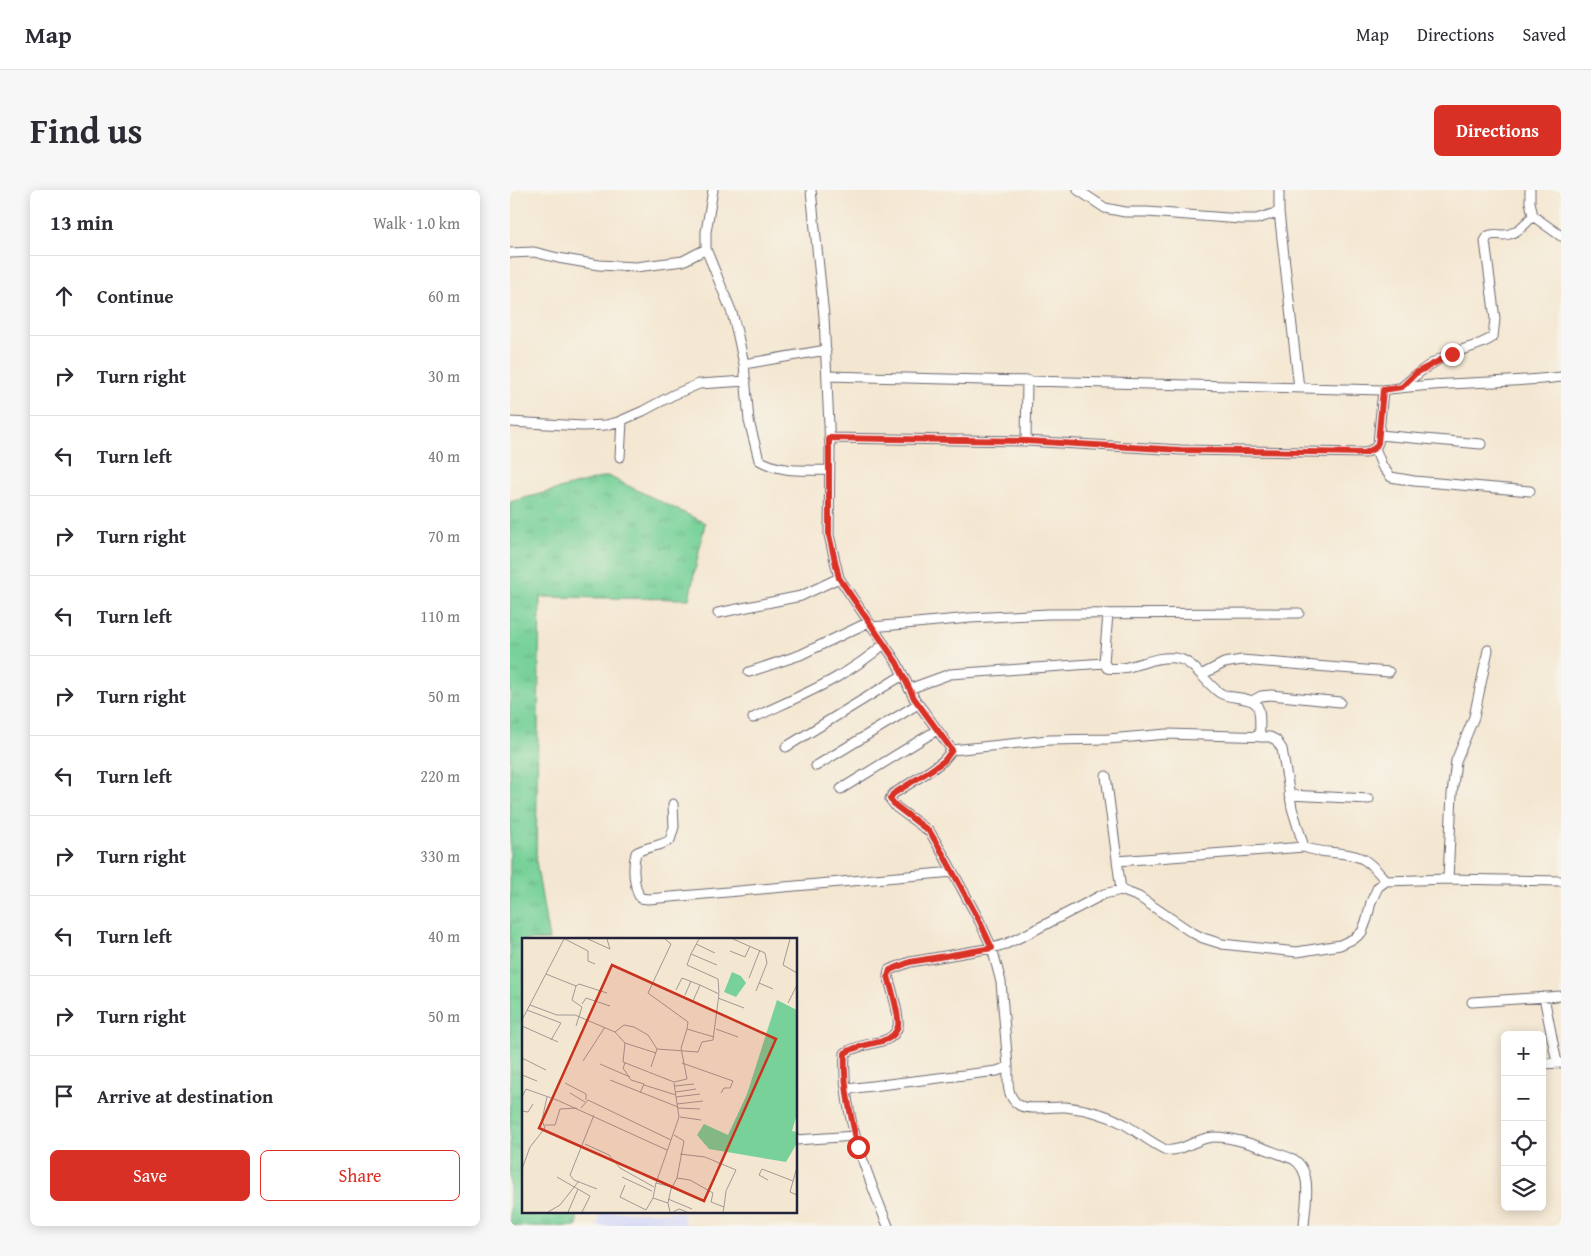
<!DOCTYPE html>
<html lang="en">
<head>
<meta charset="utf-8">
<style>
  :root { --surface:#fff; --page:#f7f7f7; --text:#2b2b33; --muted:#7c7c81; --line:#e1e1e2; --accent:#d93025 }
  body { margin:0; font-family:"Gentium Book Plus",serif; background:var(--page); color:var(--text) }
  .controls { position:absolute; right:15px; bottom:15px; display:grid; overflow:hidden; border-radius:8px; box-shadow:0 2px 12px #0003 }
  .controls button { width:45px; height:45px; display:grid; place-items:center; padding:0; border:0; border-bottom:1px solid var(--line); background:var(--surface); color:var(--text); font:25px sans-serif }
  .stop { position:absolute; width:15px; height:15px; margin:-11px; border:4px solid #d93025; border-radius:50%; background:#fff }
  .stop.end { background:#d93025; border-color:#fff; box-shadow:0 1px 5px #0008 }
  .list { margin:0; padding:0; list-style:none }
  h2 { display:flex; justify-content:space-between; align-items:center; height:65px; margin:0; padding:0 20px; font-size:21px }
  h2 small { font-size:16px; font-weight:400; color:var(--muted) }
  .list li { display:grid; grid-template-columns:32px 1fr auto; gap:15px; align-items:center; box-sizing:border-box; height:80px; padding:0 20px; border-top:1px solid var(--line) }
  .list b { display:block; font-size:19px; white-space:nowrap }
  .list em { font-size:16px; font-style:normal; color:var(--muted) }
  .actions { display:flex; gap:10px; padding:15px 20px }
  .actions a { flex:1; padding:11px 0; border:1px solid var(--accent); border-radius:8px; text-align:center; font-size:18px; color:var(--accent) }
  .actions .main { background:var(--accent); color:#fff }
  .icon { flex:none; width:28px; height:28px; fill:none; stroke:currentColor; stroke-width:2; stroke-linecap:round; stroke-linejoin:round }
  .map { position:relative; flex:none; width:1051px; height:1036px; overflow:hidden; border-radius:8px }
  header { display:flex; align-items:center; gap:30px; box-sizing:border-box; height:70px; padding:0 25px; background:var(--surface); border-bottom:1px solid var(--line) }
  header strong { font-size:24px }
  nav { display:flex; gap:28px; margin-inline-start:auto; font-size:18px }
  .intro { display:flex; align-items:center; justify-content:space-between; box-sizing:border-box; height:120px; padding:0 30px }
  h1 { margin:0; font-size:35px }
  .button { padding:12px 22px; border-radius:8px; background:var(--accent); color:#fff; font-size:18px; font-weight:700 }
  main { display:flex; gap:30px; padding:0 30px }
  aside { flex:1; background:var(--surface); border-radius:8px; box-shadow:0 2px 12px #0003 }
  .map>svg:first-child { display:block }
</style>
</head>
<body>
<header>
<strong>Map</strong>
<nav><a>Map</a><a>Directions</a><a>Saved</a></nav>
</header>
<div class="intro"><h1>Find us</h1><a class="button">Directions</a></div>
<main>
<aside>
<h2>13 min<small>Walk · 1.0 km</small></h2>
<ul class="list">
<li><svg class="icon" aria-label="ahead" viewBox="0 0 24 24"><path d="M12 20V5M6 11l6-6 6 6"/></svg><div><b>Continue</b></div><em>60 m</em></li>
<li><svg class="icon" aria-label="right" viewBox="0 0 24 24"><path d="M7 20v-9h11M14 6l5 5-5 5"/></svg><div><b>Turn right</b></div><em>30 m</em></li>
<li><svg class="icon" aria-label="left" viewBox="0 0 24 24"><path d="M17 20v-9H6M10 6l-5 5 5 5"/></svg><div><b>Turn left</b></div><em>40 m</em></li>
<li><svg class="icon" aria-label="right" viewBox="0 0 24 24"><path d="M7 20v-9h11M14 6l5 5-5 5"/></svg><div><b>Turn right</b></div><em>70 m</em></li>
<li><svg class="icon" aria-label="left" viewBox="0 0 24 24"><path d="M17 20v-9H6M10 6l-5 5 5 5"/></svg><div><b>Turn left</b></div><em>110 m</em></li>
<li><svg class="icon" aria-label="right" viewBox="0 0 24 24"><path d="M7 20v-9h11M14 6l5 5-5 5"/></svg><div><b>Turn right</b></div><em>50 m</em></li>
<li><svg class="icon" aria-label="left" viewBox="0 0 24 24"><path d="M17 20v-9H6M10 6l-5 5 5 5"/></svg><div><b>Turn left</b></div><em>220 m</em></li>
<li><svg class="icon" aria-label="right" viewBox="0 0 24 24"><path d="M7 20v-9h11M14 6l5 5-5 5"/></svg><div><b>Turn right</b></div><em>330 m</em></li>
<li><svg class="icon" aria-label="left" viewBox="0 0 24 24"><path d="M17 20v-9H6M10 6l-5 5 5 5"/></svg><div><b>Turn left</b></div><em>40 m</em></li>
<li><svg class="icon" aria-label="right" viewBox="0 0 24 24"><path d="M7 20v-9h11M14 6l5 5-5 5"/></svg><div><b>Turn right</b></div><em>50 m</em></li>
<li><svg class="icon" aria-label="arrive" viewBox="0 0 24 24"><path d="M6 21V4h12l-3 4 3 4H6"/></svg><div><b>Arrive at destination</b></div></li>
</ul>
<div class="actions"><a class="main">Save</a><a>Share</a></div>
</aside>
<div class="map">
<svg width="1051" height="1036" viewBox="0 0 1051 1036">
  <defs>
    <pattern id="grass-tufts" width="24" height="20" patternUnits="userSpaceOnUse" patternTransform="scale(1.25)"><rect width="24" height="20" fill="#77d198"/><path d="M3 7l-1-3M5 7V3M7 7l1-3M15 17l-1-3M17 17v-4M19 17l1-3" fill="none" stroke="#67b384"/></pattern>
  </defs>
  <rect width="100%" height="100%" fill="#f7f3e8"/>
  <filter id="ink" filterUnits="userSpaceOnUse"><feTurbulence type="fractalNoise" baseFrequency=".02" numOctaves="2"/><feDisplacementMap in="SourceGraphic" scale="10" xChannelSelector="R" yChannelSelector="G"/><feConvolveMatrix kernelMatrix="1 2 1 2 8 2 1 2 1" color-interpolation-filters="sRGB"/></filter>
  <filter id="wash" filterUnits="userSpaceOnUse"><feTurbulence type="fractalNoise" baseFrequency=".0096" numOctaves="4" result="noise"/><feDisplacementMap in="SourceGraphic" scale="20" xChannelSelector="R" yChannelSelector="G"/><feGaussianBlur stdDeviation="1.12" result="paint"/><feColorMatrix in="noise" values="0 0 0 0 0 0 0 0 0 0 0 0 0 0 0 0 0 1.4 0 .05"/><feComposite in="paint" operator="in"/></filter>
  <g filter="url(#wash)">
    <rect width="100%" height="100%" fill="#f4e7d1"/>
    <path fill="#d4d8f9" d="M 91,1022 L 171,1022 L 177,1036 L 87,1036 Z"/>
    <path fill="url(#grass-tufts)" stroke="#4c7a6a" d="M 98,286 L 195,333 L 179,409 L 30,407 L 26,671 L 39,750 L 14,750 L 14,1022 L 67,1022 L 67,1036 L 0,1036 L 0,312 Z"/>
  </g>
  <g filter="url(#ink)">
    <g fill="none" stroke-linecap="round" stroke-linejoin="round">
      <defs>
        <path id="street" d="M 203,0 L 196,42 L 196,59 L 222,123 L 228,146 L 234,174 L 239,231 L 249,270 C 271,283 294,280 319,280
          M 301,0 L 314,126 L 320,258 L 319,345 L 329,388 L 387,473 L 404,508 L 442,560
          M 568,0 L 595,18 L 615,22 L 637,22 L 731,29 L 746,29 L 769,22
          M 769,0 L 769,22 L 789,198
          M 1020,0 L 1020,12 L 1023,26 L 1051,46
          M 0,63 L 24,62 L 48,68 L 89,75 L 126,77 L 173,71 L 196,59
          M 234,174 L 316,160
          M 317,186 L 873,200 C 932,191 992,194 1051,187
          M 892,197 C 907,183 923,171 942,163 C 956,158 970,156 983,147 L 985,129 L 975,51 L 978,46 C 984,43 987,45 993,45 C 1006,45 1015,34 1023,26
          M 0,232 L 73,236 L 96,235 L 108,232 L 133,221 L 163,205 L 189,194 L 236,191
          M 869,245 L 971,254
          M 319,248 L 516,251 L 671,260 L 855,263 L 865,258 L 868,253 L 873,200
          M 516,251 L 517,190
          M 865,258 L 872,276 L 881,287 L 904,291 L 1020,301
          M 110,267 L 112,231
          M 208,423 L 291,406 L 329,388
          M 598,424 L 594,472 L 597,478 C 620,482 642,465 665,468 C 684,470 695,493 710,503 C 719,509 739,506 746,514 C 752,521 749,538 750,547
          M 362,437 L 460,428 L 538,424 L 789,423
          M 239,482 L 290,465 L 359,432
          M 691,485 L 714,473 L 732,470 L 879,482
          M 399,499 L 440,484 L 594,473
          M 742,511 L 751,506 L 761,505 L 830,512
          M 243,528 C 289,506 336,488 374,454
          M 276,557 L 393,485
          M 306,576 L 408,514
          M 596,586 L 611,700
          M 331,599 L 427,540
          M 779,605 L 859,609
          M 163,614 L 164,637 L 160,650 C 150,657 136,656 126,663 C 122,677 124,696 130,708 L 138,709 L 443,682
          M 607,671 L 794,657
          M 938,689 L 942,604 L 946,571 L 964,527 L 978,460
          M 1034,807 L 1047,873
          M 962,812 L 1051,806
          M 1032,874 L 1051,873
          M 498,877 C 498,891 496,907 509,915 C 519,921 543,916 555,917 C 575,919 596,924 614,934 C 628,942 641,953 656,960 C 674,962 687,947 704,947 C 729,947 760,961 783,969 C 804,981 795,1015 794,1036
          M 337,899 L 487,881 L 498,877 L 491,792 L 482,758 L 469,730 L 433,664 L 420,642 L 386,617 L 380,609 L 383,604 L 421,580 L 433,571 L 442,560 L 539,550 L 598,549 L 657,544 L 760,547 L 766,550 L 772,559 L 782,618 L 794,657 C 813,665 835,660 853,669 C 862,674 869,683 876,691
          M 286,950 L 345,946
          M 378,1036 C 356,982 331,922 335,863 C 347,855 359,855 372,851 C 380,849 386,844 388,836 C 390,827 381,797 378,786 L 379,780 L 400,772 L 482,758 L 496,754 L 517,744 L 594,704 L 611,700 L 629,707 L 681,742 L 693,748 L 712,754 L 787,762 L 830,755 L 845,748 L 852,742 L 857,729 L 861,712 L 868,697 L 876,691 L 938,689 L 1051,691"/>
      </defs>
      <use href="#street" stroke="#6c6770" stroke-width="11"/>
      <use href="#street" stroke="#fff" stroke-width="9"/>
    </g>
  </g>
  <g fill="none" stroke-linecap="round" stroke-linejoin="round" filter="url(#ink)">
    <path stroke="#d93025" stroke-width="6" d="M 348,957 C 341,927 333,895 335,863 C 347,855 359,855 372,851 C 380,849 386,844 388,836 C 390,827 381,797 378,786 L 380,780 L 400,772 L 482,758 L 469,730 L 433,664 L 420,642 L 386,616 L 380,609 L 383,604 L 421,580 L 434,571 L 442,560 L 404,508 L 387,473 L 329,388 L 319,345 L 319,248 L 516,251 L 671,260 L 855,263 L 865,258 L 868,253 L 873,200 L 892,197 L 906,183 L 942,164"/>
  </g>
  <g transform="translate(12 748)">
    <rect width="275" height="275" fill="#f4e7d1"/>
    <path d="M 255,62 L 275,72 L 275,176 L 270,193 L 275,194 L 275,205 L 264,224 L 187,211 L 175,197 L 182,186 L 206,197 L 225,156 Z" fill="#77d198"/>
    <path d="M 210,34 L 219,38 L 224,45 L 214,59 L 202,54 Z" fill="#77d198"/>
    <path fill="none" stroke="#a09895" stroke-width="1" d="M 43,1 L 66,13 L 66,23 L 73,26M 66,1 L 88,11 L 85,1M 143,1 L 149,6 L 126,55 L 166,84 L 165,91M 177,1 L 169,16 L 195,27M 211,1 L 243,15 L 245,25 L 234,53M 268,1 L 261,27 L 275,35M 174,6 L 193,15M 208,13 L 223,19 L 228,8M 169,16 L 165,27 L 196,41 L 197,55M 24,36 L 54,48 L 57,46 L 85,55M 227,40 L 238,12M 237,45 L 251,51M 54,48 L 50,62 L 60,69 L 54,88M 154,52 L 160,40 L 178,47M 163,57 L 169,43M 196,60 L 222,70M 266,65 L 275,47M 60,66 L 64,60 L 88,68M 8,67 L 35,77 L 53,77 L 93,94 L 102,87 L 112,89 L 126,97 L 135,111 L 176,114 L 180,104 L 191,102 L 197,56 L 178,47 L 171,63M 5,72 L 39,85 L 29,102M 0,82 L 42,1M 0,88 L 36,104M 194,91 L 216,99M 93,94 L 103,105 L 101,124 L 152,144 L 165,141 L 159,110 L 165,91 L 192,99M 103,105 L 134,115M 0,120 L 24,132M 61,123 L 83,89M 103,125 L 101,130 L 109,142 L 122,146 L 118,155M 160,125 L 211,143 L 208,150 L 202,150 L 199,155M 78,126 L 108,139M 129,129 L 135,111M 0,137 L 15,143M 88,142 L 156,169M 43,145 L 64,156 L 64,162M 122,147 L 154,157M 153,148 L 172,146M 154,154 L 174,151M 48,155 L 63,164M 0,159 L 4,151 L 35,162 L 145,212M 154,159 L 178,156M 155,166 L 181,163M 59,170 L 66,162 L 149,202M 156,170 L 178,171M 0,173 L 6,174 L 11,166M 72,177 L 48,237 L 52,242 L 75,251M 158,179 L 179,182M 23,187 L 33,187 L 38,171 L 55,170M 63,206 L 87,217 L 98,230 L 132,249M 158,216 L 183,219 L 214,232 L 204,253 L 202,269M 275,229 L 268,254 L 275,257M 0,231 L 8,209 L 23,190 L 20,182 L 25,159M 35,239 L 68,258 L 60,274M 100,239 L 130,253M 155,240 L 168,242 L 191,255 L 189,264 L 202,269 L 201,274M 246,242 L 237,237 L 240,231 L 271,243M 134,245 L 131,260 L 146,265 L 148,274M 103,247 L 98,259 L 124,272 L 131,260M 150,249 L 134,245 L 157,179 L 152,145M 146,261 L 170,271M 146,265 L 149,251 L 155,240 L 162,203 L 152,197M 26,274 L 38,267 L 57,243M 46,274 L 56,251M 151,274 L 157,271 L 165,274"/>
    <path fill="#c8321e" fill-opacity="0.15" stroke="#c8321e" stroke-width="2.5" d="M 90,27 L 254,101 L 182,263 L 17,190 Z"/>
    <rect width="275" height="275" fill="none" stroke="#22223b" stroke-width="2.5"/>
  </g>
</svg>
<div class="controls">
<button>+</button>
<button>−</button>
<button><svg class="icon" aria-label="locate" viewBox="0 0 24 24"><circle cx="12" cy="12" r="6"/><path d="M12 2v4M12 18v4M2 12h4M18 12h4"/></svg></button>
<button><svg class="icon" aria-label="layers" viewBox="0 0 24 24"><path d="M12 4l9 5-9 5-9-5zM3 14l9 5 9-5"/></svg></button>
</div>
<div class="stop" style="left:348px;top:957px"></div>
<div class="stop end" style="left:942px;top:164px"></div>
</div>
</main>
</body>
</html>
